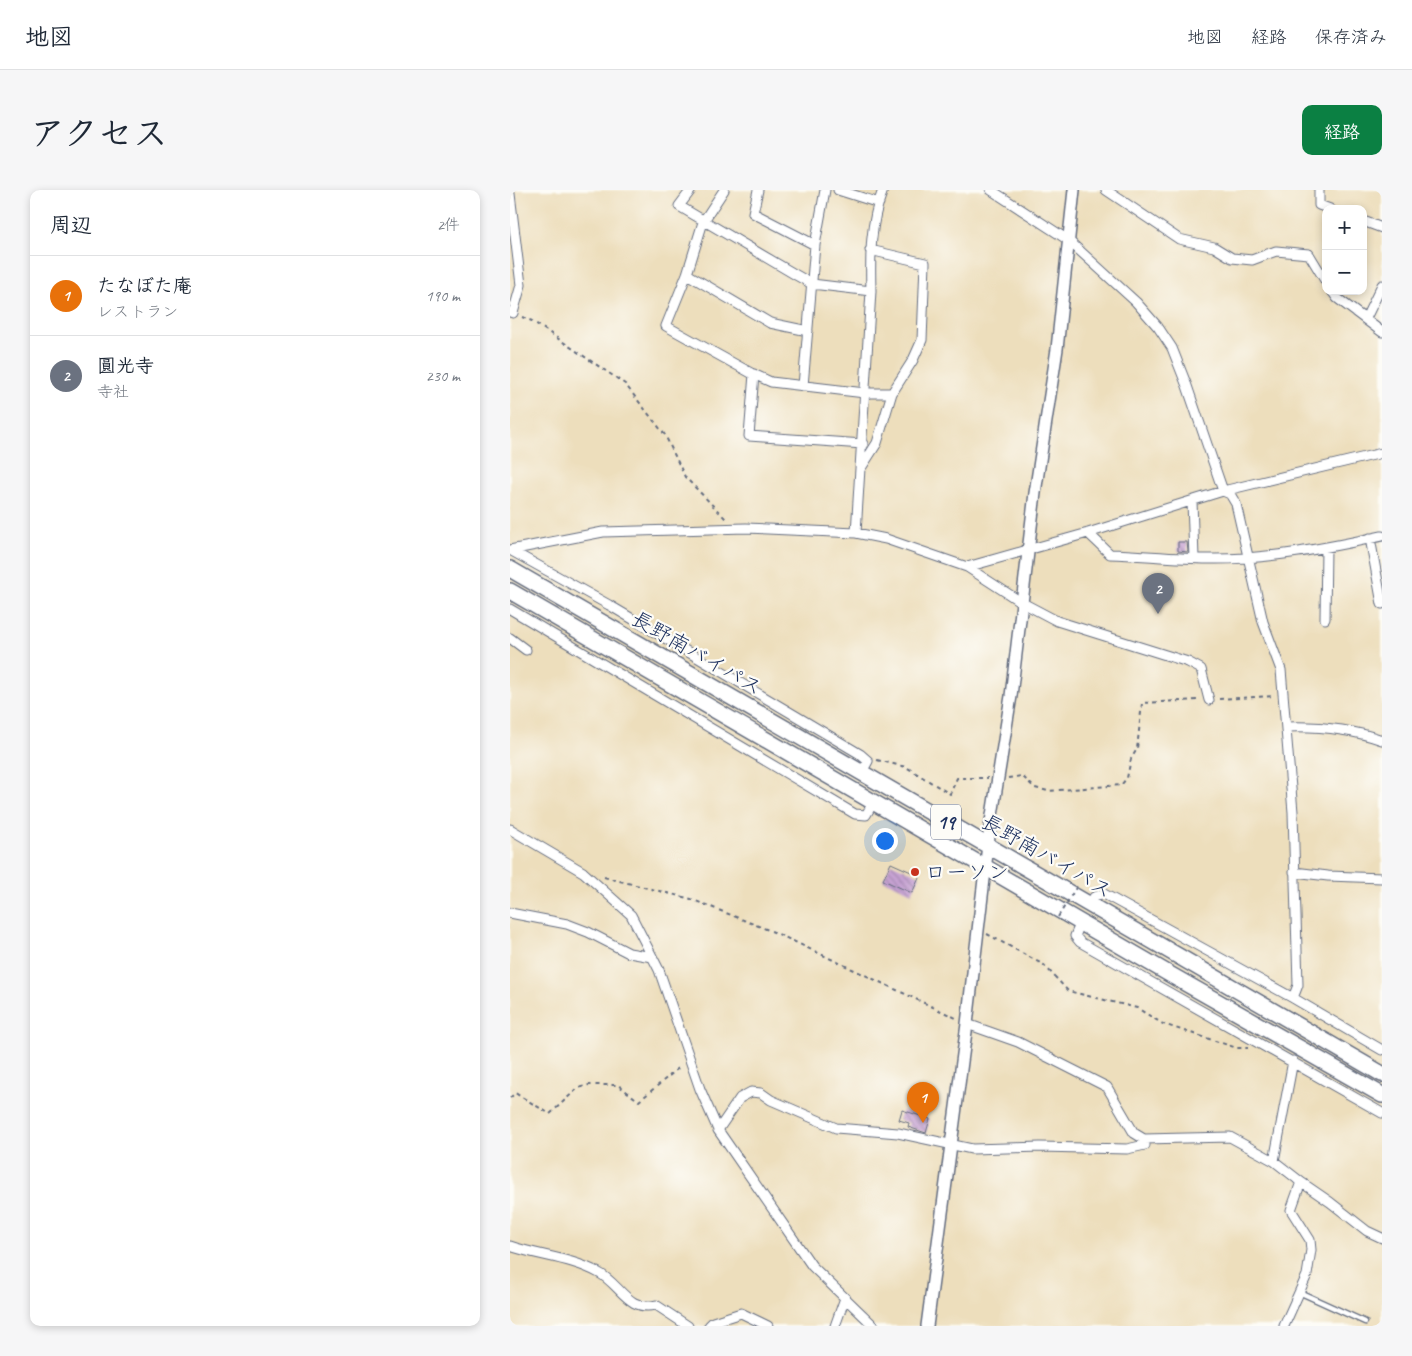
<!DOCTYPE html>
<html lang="ja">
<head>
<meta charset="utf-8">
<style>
  :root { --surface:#fff; --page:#f6f6f7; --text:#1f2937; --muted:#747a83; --line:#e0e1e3; --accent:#0b8043 }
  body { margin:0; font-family:Caveat,"Klee One",sans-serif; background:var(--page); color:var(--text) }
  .controls { position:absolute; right:15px; top:15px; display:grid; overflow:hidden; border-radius:10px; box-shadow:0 2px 8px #0003 }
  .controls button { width:45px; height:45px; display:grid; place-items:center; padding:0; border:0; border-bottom:1px solid var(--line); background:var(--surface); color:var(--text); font:25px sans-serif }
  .you { position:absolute; left:374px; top:650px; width:18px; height:18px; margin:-12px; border:4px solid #fff; border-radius:50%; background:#1a73e8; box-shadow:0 0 0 8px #1a73e833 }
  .badge { display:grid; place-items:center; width:32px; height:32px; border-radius:50%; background:var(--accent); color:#fff; font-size:16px; font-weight:700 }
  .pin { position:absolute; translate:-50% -41px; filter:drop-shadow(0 1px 2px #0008) }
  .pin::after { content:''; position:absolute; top:26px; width:18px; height:15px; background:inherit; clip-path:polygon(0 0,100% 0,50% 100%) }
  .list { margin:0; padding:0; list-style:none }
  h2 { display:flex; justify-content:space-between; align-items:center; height:65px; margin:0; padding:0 20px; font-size:21px }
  h2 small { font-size:16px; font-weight:400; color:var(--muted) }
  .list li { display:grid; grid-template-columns:32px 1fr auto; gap:15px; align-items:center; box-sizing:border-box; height:80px; padding:0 20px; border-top:1px solid var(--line) }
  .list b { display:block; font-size:19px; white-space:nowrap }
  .list p { margin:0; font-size:16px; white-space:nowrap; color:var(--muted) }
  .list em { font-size:16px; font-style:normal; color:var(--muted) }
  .map { position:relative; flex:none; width:872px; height:1136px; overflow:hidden; border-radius:10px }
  header { display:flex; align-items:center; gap:30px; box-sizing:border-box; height:70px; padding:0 25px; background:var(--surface); border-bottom:1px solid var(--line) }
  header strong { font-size:24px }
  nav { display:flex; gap:28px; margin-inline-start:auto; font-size:18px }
  .intro { display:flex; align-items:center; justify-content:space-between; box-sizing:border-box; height:120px; padding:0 30px }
  h1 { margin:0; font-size:35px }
  .button { padding:12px 22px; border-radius:10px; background:var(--accent); color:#fff; font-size:18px; font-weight:700 }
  main { display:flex; gap:30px; padding:0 30px }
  aside { flex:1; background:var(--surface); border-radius:10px; box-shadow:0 2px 8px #0003 }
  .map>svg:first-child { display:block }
</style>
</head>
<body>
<header>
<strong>地図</strong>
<nav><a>地図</a><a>経路</a><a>保存済み</a></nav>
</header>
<div class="intro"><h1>アクセス</h1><a class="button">経路</a></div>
<main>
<aside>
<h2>周辺<small>2件</small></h2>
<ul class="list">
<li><span class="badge" style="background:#e8710a">1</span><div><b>たなぼた庵</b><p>レストラン</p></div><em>190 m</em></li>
<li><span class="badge" style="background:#6b7280">2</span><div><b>圓光寺</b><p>寺社</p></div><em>230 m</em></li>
</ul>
</aside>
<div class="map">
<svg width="872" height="1136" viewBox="0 0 872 1136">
  <defs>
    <pattern id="building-back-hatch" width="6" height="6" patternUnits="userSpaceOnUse" patternTransform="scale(1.25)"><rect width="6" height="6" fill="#c7a3d3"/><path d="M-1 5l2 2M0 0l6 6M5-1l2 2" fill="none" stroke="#a185ae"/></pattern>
  </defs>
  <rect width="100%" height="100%" fill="#fdfcf7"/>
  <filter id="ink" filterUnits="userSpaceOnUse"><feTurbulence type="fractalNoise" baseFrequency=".02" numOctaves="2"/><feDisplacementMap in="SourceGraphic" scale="10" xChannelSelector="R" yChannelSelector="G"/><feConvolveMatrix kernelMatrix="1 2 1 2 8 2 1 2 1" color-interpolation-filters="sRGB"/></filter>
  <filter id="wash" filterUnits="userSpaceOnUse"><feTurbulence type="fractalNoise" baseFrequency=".0096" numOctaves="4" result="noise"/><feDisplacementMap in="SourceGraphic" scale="20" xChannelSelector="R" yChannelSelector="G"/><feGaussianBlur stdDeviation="1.12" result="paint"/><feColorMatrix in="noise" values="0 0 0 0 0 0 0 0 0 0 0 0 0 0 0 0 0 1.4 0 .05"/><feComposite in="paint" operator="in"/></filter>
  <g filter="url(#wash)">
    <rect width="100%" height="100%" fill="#eddebc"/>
    <g id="blocks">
      <path fill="url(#building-back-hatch)" d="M 668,352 L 677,352 L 678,362 L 668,361 Z
        M 381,673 L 410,686 L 402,703 L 373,690 Z
        M 392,920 L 420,929 L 416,943 L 398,937 L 399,933 L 389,930 Z"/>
    </g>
  </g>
  <g filter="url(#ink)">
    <use href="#blocks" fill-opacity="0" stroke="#646c7f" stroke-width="1"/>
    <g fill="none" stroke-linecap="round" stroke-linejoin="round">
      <defs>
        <path id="service" d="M 789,1102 L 855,1132"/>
        <path id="minor" d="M 181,0 L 169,16 L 286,85 L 302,94 L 361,101
          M 214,0 L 193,32 L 177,84 L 156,136 L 241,183 L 261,192 L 355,203 L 382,203
          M 248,0 L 243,23 L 305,55
          M 328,0 L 369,13
          M 481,0 L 558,50 L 626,112 L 648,137 L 662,158 L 677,196 L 713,301 L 720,304 L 726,314 L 753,432 L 771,480 L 783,622 L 788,795 L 783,808
          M 596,0 L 669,49 L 704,57 L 722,68 L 742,70 L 766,61 L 799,64 L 816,92
          M 809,0 L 809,15 L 820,19
          M 0,4 L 11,95 L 3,123 L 0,122
          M 853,31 L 872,38
          M 177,84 L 260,133 L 298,141
          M 822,101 L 827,108 L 872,142
          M 856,128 L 872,95
          M 244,184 L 239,246 L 353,254
          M 293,196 L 305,55 L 315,0
          M 351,278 L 367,253 L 382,203 L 403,170 L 412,150 L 415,73 L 360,60
          M 682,311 L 684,368
          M 346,343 L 361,101 C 360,66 360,33 373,0
          M 578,343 L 600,364 C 632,365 666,369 699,369 C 757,370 816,358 872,346
          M 860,348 L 872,414
          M 0,360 L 93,342 L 236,338 L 346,343 L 376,349 L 457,377 L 511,412 L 547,431 L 678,472 L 691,479 L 699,510
          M 0,360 L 99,415 L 350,564 L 358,571 L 352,582
          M 457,377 L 578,343 L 713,301 L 872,263
          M 0,419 L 345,624 L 356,625 L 363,613
          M 815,429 L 816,358
          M 0,448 L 16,460
          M 777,537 C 810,536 840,539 872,550
          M 0,639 L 73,682 L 121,725 L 149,780 L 190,899 L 208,940 L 302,1076 L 364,1136
          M 784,682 L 818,686 L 872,688
          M 580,714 L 584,707 L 594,704 L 783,808 L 872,860
          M 0,723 L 57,734 L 78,742 L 119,763 L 142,767
          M 571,732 L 565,746 L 570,752 L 872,923
          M 457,834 L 508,852 L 597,897 L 624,943 L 634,949 L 720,947 L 764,971 L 791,992 L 781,1020 L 800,1050 L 801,1060 L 797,1085 L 774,1136
          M 208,940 L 230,908 L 241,902 L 251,903 L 261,910 L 326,938 L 388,943 L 462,959 L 530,957 L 617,959 L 635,955 L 634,949
          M 764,971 L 783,871
          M 788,990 L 820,1012 L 857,1041 L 872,1048
          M 0,1056 C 29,1066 62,1068 89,1083 C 110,1094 118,1122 146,1115 L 178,1136
          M 199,1136 L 203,1132 L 231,1123 L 258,1136
          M 325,1136 L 335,1108"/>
        <path id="tertiary" d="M 417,1136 L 457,834 L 480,638 L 501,506 L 525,303 L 547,159 L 564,0"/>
        <path id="trunk" d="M 0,379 L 872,884
          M 0,401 L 661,785 L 872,905"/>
      </defs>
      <use href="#service" stroke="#646c7f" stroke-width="7"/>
      <use href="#minor" stroke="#646c7f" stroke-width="11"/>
      <use href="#tertiary" stroke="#646c7f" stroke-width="14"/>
      <use href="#trunk" stroke="#646c7f" stroke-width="18"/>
      <path stroke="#646c7f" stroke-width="2" stroke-dasharray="4 4" stroke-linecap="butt" d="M 12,127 L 22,131 L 115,194 L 155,245 L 175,287 L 216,329
        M 709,509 L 764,506
        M 367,570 L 396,577 L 440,604 L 447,588 L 478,588
        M 498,588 L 512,586 L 525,598 L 538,601 L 611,595 L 617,588 L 621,569 L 627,559 L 632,513 L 689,510
        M 94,687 L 181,709 L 266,743 L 446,828
        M 477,744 L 534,775 L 558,801 L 627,818 L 653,834 L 727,858 L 738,858
        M 0,908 L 5,903 L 40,924 L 68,898 L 79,895 L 108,895 L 129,911 L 171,876"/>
      <use href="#service" stroke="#fff" stroke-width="4.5"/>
      <use href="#minor" stroke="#fff" stroke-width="9"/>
      <use href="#tertiary" stroke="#fff" stroke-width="11"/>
      <use href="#trunk" stroke="#fff" stroke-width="15"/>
      <path stroke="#646c7f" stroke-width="2" stroke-dasharray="4 4" stroke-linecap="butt" d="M 548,727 L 567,696"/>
    </g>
  </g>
  <circle fill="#c8321e" stroke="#fdfcf7" stroke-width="2" cx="405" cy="682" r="5"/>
  <g text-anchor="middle" stroke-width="4.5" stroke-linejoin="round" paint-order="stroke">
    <rect fill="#fdfcf7" stroke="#5f6c8c" stroke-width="1" x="421" y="614.5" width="30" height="35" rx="4"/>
    <g font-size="20" font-weight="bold" fill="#1b2f5e">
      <text x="436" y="639">19</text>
    </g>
    <g font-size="21" fill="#1b2f5e" stroke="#fdfcf7">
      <text transform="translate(187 463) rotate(30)" y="7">長野南バイパス</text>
      <text transform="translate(537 666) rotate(30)" y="7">長野南バイパス</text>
    </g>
    <g font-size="21" fill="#1b2f5e" stroke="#fdfcf7" text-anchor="start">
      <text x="415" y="689">ローソン</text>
    </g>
  </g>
</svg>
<div class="controls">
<button>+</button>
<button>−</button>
</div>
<div class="you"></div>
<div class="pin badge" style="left:413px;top:933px;background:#e8710a">1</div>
<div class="pin badge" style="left:648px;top:424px;background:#6b7280">2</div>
</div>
</main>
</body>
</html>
